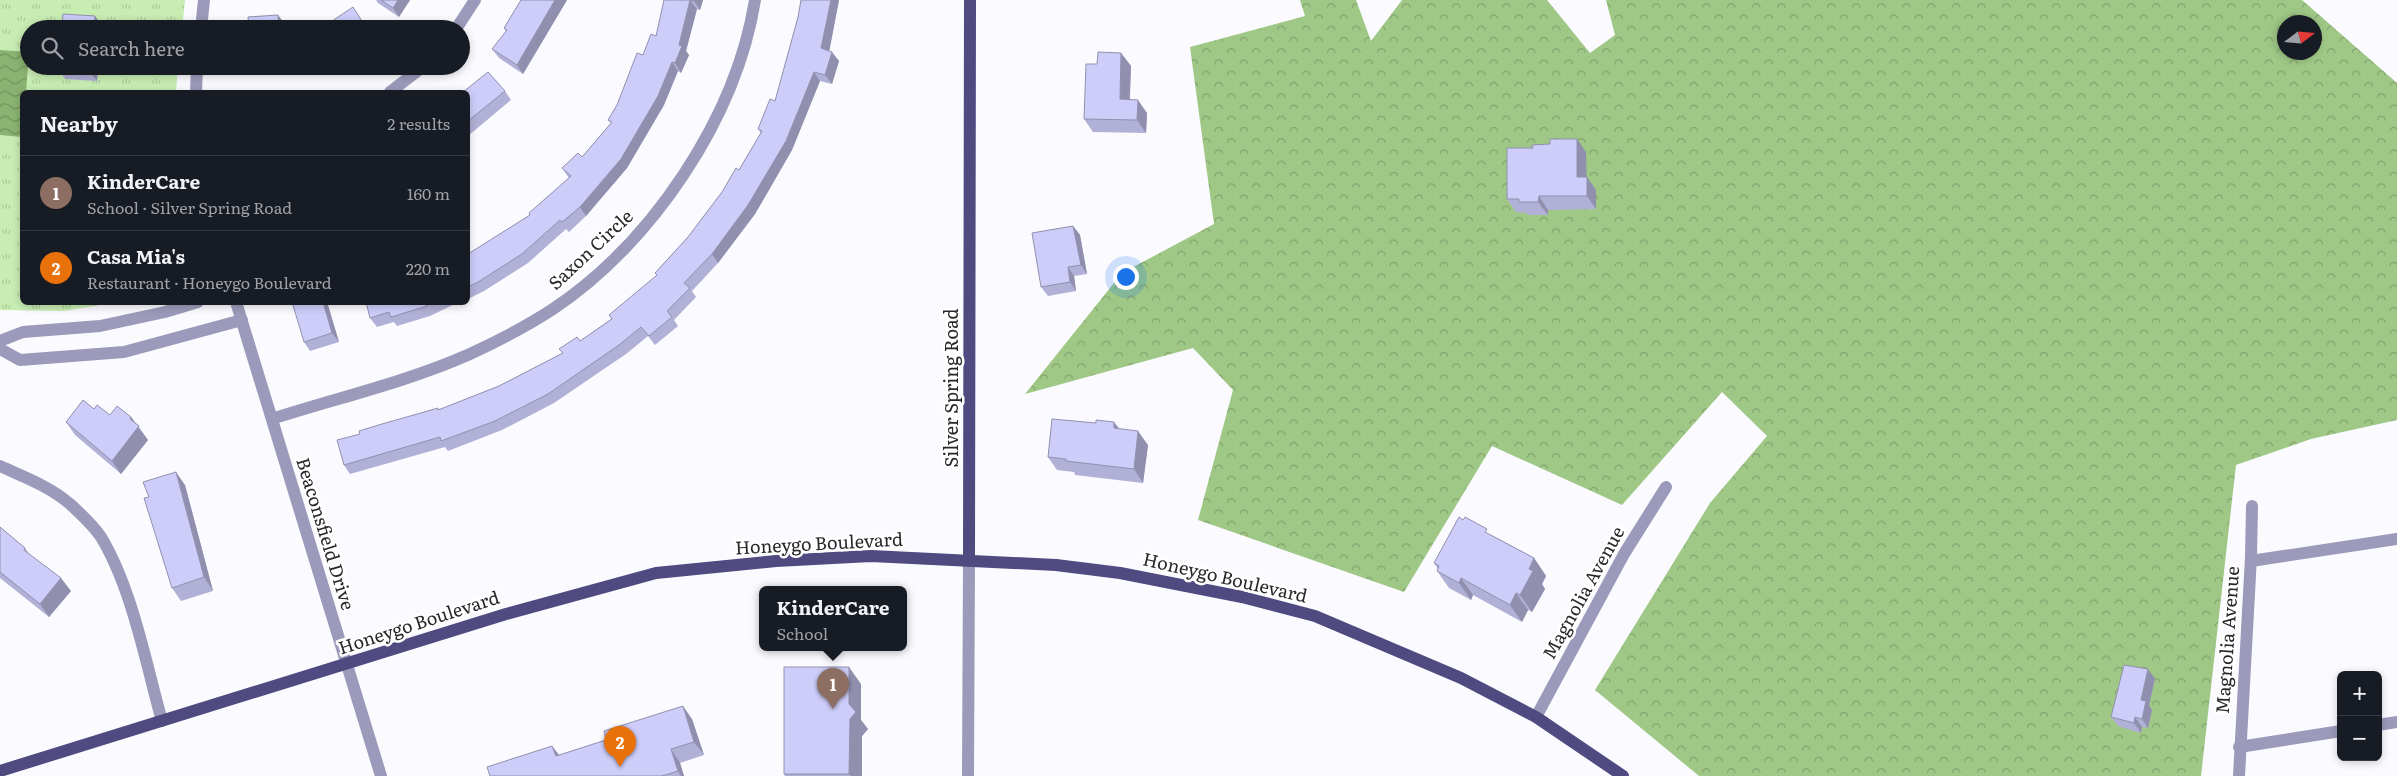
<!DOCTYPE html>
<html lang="en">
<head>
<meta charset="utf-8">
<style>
  :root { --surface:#171b24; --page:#242831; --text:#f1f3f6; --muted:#9ea1a6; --line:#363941; --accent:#a4b79a }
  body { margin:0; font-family:Literata,serif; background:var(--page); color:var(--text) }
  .controls { position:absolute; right:15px; bottom:15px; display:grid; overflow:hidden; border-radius:8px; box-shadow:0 2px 8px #0003 }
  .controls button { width:45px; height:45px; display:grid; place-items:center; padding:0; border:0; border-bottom:1px solid var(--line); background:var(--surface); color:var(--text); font:25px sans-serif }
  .compass { position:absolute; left:2277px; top:15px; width:45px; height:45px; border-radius:50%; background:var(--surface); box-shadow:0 2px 8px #0003; rotate:74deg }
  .you { position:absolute; left:1125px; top:276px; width:18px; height:18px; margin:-12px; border:4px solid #fff; border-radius:50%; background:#1a73e8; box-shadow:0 0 0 8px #1a73e833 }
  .badge { display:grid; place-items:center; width:32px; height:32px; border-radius:50%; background:var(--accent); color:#fff; font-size:16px; font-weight:700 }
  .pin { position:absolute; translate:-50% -41px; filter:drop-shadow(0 1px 2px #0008) }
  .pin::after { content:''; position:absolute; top:26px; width:18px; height:15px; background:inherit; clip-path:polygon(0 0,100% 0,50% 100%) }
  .popup { position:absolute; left:759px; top:586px; width:148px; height:65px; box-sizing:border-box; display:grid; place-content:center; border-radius:8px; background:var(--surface); filter:drop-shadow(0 1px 4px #0005); font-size:16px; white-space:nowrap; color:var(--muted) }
  .popup b { font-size:19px; color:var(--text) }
  .popup::after { content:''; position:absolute; left:50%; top:100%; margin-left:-10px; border:10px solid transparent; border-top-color:var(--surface) }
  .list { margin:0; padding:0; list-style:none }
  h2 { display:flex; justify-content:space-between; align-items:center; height:65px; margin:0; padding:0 20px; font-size:21px }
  h2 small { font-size:16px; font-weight:400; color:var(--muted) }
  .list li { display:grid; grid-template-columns:32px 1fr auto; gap:15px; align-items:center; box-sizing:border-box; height:75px; padding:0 20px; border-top:1px solid var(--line) }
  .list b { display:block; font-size:19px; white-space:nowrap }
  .list p { margin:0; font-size:16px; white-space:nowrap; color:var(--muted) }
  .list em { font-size:16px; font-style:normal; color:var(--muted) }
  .icon { flex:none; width:28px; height:28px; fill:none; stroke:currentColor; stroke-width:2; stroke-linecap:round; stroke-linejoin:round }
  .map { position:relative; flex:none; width:2397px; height:776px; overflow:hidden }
  .search { position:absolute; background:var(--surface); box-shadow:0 2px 8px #0003; left:20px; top:20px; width:450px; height:55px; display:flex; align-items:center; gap:12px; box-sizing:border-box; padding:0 18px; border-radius:28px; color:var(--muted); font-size:19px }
  .panel { position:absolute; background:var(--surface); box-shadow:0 2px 8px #0003; left:20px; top:90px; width:450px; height:215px; border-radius:8px }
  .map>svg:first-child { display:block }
</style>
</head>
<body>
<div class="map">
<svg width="2397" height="776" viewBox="0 0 2397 776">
  <defs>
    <pattern id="forest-crowns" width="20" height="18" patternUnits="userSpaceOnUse" patternTransform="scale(1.25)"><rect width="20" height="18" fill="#9fc886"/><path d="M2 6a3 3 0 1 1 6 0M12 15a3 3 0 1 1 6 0" fill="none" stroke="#82a26e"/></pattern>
    <pattern id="park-tufts" width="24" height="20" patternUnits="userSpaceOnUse" patternTransform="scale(1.25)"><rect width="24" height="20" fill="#c8edb3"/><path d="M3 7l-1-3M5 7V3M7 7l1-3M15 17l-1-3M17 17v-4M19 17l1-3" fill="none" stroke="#accb9a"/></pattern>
    <pattern id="water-waves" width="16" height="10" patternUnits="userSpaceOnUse" patternTransform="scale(1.25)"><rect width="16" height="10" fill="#8ab371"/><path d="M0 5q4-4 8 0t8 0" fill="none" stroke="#71925d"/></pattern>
  </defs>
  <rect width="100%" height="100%" fill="#fbfbff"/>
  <path fill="url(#forest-crowns)" fill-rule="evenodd" d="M 1300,0 L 1356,0 L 1371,41 L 1402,0 L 1547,0 L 1590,53 L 1615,35 L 1606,0 L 2302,0 L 2397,83 L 2397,420 L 2311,439 L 2236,465 L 2201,776 L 1699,776 L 1595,690 L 1710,503 L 1767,436 L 1722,392 L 1622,505 L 1492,446 L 1404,592 L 1198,520 L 1233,390 L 1193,348 L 1025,394 L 1122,273 L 1214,224 L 1190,47 L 1305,16 ZM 2284,22 L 2314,22 L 2314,52 L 2284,52 Z"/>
  <path fill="url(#park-tufts)" d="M 0,0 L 185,0 L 182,29 L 29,29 L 29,66 L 178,66 L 176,92 L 22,92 L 22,302 L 112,303 L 64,311 L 0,310 Z"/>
  <path fill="url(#water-waves)" d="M 0,50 L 29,52 L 26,92 L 22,92 L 22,137 L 0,135 Z"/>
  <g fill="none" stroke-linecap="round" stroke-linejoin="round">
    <path stroke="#9b9aba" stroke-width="12" d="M 201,29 L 204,0
      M 456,29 L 475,0
      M 196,92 L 197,66
      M 390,92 L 424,66
      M 236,302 L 381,776
      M 0,341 L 23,332 L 100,326 L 165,312 L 198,302
      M 0,349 L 20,360 L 124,352 L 242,320
      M 272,419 C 337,398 407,382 470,354 C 498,341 527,326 553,309 C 652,243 736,118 755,0
      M 0,466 C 24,477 49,486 70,504 C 81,514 93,525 101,537 C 132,588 146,664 162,721
      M 2251,561 L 2397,539
      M 1536,717 L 1624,554 L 1666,487
      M 2378,725 L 2397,722
      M 2239,747 L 2341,731
      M 968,776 L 969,560
      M 2239,776 L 2251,557 L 2252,506"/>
    <path stroke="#4f4a80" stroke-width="12" d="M 969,560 L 970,0
      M 0,771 L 506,614 L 656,573 L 776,561 L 871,556 L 1056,565 L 1120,573 L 1242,597 L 1315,616 L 1461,678 L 1536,717 L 1623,776"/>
  </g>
  <path fill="#b1b0d6" d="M 376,0 L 410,0 L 399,17 L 378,3 Z
    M 521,0 L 567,0 L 523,74 L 499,58 L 492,49 L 506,32 L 504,28 Z
    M 664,0 L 703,0 L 700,10 L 697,9 L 686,51 L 689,55 L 681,73 L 678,71 L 664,105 L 627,168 L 586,216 L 569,232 L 566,229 L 528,263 L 484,291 L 468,299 L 468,254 L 530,215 L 569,178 L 562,168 L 582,157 L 611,123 L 608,120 L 617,105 L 643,55 L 656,36 Z
    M 839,0 L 829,51 L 839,61 L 832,84 L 820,81 L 792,150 L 755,214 L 718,263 L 692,291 L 696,297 L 674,320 L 678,326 L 655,345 L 648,336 L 626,354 L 554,403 L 502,430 L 448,451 L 445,447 L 350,474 L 344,465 L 360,434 L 439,410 L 499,386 L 563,353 L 611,319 L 657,275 L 655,273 L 688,237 L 739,170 L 761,133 L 758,129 Z
    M 1121,53 L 1131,66 L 1130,99 L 1147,113 L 1146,133 L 1093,132 L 1084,119 L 1097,64 Z
    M 98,66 L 97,81 L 65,79 L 59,70 Z
    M 255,66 L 286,66 L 286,73 L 260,74 Z
    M 505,91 L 511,100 L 468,136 L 468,92 Z
    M 1586,152 L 1586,177 L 1596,190 L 1596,209 L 1548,210 L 1548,215 L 1528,215 L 1526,213 L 1516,212 L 1507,199 Z
    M 1073,226 L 1080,235 L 1087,274 L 1074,276 L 1076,291 L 1048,296 L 1041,287 Z
    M 327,302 L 339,342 L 310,351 L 304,342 Z
    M 366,302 L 459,302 L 430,316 L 397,326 L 394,322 L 377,327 L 370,318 Z
    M 110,415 L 131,417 L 148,440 L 121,474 L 75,435 L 66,422 Z
    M 1119,429 L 1148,445 L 1143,483 L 1075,475 L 1074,472 L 1057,470 L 1048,457 Z
    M 185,485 L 213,591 L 181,601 L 172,588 Z
    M 0,527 L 25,548 L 30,555 L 71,591 L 49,617 L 0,578 Z
    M 1491,535 L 1534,558 L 1546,576 L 1542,584 L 1545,589 L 1532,612 L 1528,610 L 1522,622 L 1473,595 L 1471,600 L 1449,588 L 1437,571 L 1438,569 L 1434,563 Z
    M 2155,679 L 2149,705 L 2152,710 L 2148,728 L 2142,727 L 2141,733 L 2118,726 L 2111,717 Z
    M 861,684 L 861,720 L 868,729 L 862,736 L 862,776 L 785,776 L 784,774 Z
    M 692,719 L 704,755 L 680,763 L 684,776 L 490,776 L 552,746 L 559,755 Z"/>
  <path fill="#9090ae" d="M 398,0 L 410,0 L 399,17 L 393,8 Z
    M 555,0 L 567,0 L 523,74 L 517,65 Z
    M 690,0 L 697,9 L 686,51 L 689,55 L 681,73 L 675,63 L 679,45 Z
    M 694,0 L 703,0 L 700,10 L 694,1 Z
    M 831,0 L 839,0 L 828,58 L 821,48 Z
    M 278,15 L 285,24 L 285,29 L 279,29 Z
    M 95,16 L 102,25 L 101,29 L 94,29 Z
    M 832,52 L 839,61 L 832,84 L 825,75 Z
    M 1121,53 L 1131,66 L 1129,113 L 1120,99 Z
    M 672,62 L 678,71 L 664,105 L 627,168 L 586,216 L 580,207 Z
    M 91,66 L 98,66 L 97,81 L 90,72 Z
    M 281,66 L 286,66 L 286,73 Z
    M 814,72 L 820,81 L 792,150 L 755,214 L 718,263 L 712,254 Z
    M 1138,100 L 1147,113 L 1146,133 L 1137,120 Z
    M 1577,139 L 1586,152 L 1587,190 L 1577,177 Z
    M 1587,177 L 1596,190 L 1596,209 L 1587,196 Z
    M 1539,196 L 1548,210 L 1548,215 L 1538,202 Z
    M 1073,226 L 1080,235 L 1087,274 L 1081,265 Z
    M 1068,267 L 1074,276 L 1076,291 L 1070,282 Z
    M 323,302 L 327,302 L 339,342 L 332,333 Z
    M 131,417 L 148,440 L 121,474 L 112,461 L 130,419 Z
    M 1114,422 L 1124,435 L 1114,428 Z
    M 1138,431 L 1148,445 L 1143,483 L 1134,469 Z
    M 176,472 L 185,485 L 213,591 L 204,577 Z
    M 1534,558 L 1546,576 L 1542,584 L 1545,589 L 1532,612 L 1520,595 L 1529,569 Z
    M 61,578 L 71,591 L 49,617 L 40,604 Z
    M 1461,578 L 1473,595 L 1471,600 L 1459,583 Z
    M 1516,593 L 1528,610 L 1522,622 L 1510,605 Z
    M 849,667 L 861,684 L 861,720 L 868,729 L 862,736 L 862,776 L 851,776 L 849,774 Z
    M 2148,669 L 2155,679 L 2149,705 L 2152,710 L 2148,728 L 2142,719 L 2141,700 Z
    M 683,706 L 692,719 L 704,755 L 694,742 Z
    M 2135,717 L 2142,727 L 2141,733 L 2134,723 Z
    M 552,746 L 562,759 L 556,756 Z
    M 671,749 L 680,763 L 684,776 L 681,776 L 678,771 Z"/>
  <path fill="#cecdf9" stroke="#9090ae" d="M 381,0 L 398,0 L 393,8 Z
    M 521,0 L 555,0 L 517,65 L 492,49 L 507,30 L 504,28 Z
    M 664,0 L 694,0 L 694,1 L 690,0 L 679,45 L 682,46 L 675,63 L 672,62 L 658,96 L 621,159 L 580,207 L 562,222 L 560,220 L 522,254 L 478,282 L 468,287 L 468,254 L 530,215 L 529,213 L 571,176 L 562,168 L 578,153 L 582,157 L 612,122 L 608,120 L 617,105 L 637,53 L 643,55 L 651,34 L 656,36 Z
    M 801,0 L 831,0 L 821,48 L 832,52 L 825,75 L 814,72 L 786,141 L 748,205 L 712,254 L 684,283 L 690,288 L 667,311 L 672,317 L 649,336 L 641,327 L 619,345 L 548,394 L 495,421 L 441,441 L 440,437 L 344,465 L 337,440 L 360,434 L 359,431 L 382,424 L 438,408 L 438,410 L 499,386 L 563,353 L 559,349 L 577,337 L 580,341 L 612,319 L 609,315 L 657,275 L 655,273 L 688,237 L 722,192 L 736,168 L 739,170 L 762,131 L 758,129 L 770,99 L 775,101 L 798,17 Z
    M 353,7 L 367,29 L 324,29 L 323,27 Z
    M 63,14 L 95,16 L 94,29 L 62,29 Z
    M 278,15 L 279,29 L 249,29 L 248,17 Z
    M 1098,52 L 1121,53 L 1120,99 L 1138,100 L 1137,120 L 1084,119 L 1086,64 L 1097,64 Z
    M 59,66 L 91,66 L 90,72 L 59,70 Z
    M 488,72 L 505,91 L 468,121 L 468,92 L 463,92 Z
    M 1550,139 L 1577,139 L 1577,177 L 1587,177 L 1587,196 L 1539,196 L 1538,202 L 1519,202 L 1519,199 L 1507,199 L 1507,148 L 1533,148 L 1532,145 L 1550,144 Z
    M 1073,226 L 1081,265 L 1068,267 L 1070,282 L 1041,287 L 1032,233 Z
    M 292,302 L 323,302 L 332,333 L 304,342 Z
    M 366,302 L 433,302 L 424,307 L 391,317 L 389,312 L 370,318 Z
    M 83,400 L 94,409 L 97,405 L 110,415 L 117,406 L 131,417 L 130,419 L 139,426 L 112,461 L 66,422 Z
    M 1052,419 L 1096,423 L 1096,420 L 1114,422 L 1114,428 L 1138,431 L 1134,469 L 1066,461 L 1066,459 L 1048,457 Z
    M 176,472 L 204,577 L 172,588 L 144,498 L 149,497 L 143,482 Z
    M 1459,517 L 1463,520 L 1465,517 L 1487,529 L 1485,532 L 1534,558 L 1529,569 L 1533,571 L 1520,595 L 1516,593 L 1510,605 L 1461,578 L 1459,583 L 1437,571 L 1439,566 L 1434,563 Z
    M 0,527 L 25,548 L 24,550 L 61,578 L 40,604 L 0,572 Z
    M 2124,665 L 2148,669 L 2141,700 L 2146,701 L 2142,719 L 2135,717 L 2134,723 L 2111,717 Z
    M 784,667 L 849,667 L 849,704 L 856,712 L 850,719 L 849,774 L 784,774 Z
    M 683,706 L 694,742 L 671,749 L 678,771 L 662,776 L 490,776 L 487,767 L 552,746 L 556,756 L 606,740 L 604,731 Z"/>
  <g text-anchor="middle" stroke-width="5" stroke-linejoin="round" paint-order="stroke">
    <g font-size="18" fill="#28282b" stroke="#fff">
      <text transform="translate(591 250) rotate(-43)" y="6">Saxon Circle</text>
      <text transform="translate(952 388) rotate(-90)" y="6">Silver Spring Road</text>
      <text transform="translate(325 534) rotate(73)" y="6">Beaconsfield Drive</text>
      <text transform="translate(819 544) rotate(-3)" y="6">Honeygo Boulevard</text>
      <text transform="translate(1225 578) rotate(13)" y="6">Honeygo Boulevard</text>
      <text transform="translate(1584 593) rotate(-61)" y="6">Magnolia Avenue</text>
      <text transform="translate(419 623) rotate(-18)" y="6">Honeygo Boulevard</text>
      <text transform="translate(2228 640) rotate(-86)" y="6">Magnolia Avenue</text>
    </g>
  </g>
</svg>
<div class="controls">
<button>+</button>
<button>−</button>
</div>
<svg class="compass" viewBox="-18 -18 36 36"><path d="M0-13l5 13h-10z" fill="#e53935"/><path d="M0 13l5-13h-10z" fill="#9ea1a6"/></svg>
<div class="you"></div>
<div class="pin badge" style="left:833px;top:709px;background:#8d6e63">1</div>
<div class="popup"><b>KinderCare</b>School</div>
<div class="pin badge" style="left:620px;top:767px;background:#e8710a">2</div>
<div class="search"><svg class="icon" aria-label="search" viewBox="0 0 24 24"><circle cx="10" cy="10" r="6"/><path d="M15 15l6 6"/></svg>Search here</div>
<section class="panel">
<h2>Nearby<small>2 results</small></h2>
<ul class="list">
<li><span class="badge" style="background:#8d6e63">1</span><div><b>KinderCare</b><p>School · Silver Spring Road</p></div><em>160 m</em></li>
<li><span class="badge" style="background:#e8710a">2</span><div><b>Casa Mia's</b><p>Restaurant · Honeygo Boulevard</p></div><em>220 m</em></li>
</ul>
</section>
</div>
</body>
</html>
